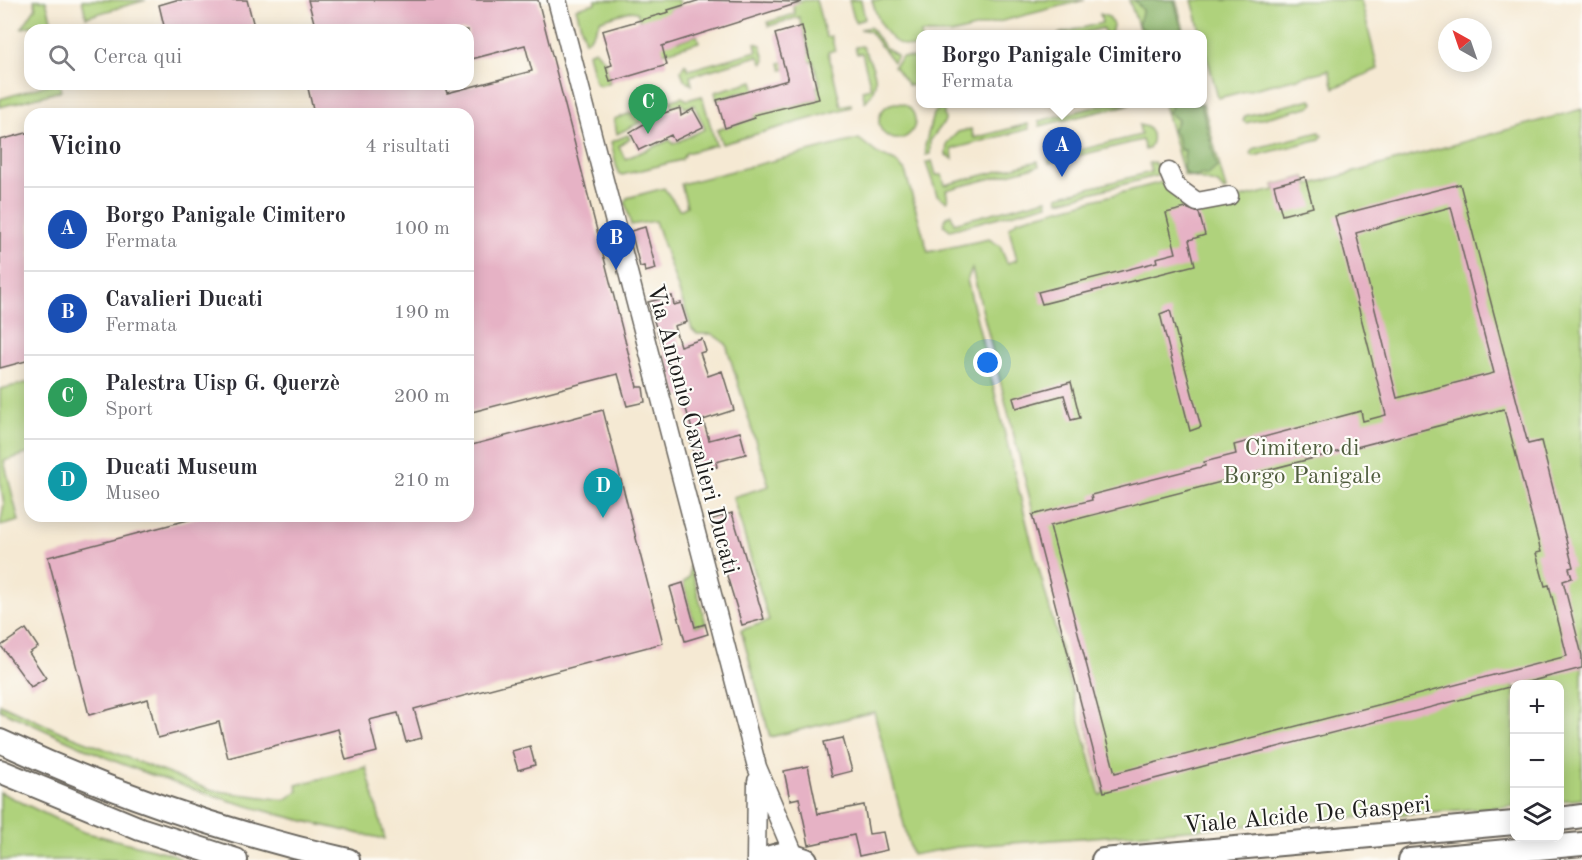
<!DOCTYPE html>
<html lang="it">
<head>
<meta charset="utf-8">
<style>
  :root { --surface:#fff; --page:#f2f2f3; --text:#2b2b33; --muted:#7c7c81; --line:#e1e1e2; --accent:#d1495b }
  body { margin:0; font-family:"Old Standard TT",serif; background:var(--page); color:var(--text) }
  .controls { position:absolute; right:18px; bottom:18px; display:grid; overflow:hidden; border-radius:12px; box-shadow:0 3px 15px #0003 }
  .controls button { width:54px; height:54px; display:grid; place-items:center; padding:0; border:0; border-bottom:2px solid var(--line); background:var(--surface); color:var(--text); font:30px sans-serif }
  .compass { position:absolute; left:1438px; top:18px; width:54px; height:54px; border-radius:50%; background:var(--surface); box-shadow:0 3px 15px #0003; rotate:320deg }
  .you { position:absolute; left:988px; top:363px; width:21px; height:21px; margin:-15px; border:4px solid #fff; border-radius:50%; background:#1a73e8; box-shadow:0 0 0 9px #1a73e833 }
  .badge { display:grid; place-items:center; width:39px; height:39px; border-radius:50%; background:var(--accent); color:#fff; font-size:20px; font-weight:700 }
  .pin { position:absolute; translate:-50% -50px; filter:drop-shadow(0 2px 3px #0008) }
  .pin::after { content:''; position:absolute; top:32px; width:21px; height:18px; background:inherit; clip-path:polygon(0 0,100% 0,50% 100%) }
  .popup { position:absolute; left:916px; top:30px; width:291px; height:78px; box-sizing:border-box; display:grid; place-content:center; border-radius:12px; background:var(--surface); filter:drop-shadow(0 2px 4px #0005); font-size:20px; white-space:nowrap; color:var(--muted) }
  .popup b { font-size:22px; color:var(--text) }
  .popup::after { content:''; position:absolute; left:50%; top:100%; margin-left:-12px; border:12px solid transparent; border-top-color:var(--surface) }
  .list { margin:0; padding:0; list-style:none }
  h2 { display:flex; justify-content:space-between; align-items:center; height:78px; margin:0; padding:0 24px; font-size:26px }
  h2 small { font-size:20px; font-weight:400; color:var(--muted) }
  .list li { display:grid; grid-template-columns:39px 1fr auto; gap:18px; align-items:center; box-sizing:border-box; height:84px; padding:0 24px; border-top:2px solid var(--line) }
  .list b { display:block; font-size:22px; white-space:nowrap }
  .list p { margin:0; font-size:20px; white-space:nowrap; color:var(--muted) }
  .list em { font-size:20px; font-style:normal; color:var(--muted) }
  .icon { flex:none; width:33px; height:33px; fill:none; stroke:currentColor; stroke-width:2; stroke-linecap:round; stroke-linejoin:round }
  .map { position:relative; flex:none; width:1582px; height:860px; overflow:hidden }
  .search { position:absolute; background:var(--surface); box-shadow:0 3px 15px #0003; left:24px; top:24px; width:450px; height:66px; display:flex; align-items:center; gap:15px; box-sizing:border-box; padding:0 21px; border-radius:18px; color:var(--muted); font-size:22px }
  .panel { position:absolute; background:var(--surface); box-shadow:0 3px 15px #0003; left:24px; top:108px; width:450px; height:414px; border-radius:18px }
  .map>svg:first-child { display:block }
</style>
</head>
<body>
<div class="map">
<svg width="1582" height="860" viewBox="0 0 1582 860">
  <rect width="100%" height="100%" fill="#fdfcf7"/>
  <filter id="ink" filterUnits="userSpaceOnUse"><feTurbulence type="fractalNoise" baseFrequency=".0167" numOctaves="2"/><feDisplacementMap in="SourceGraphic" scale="12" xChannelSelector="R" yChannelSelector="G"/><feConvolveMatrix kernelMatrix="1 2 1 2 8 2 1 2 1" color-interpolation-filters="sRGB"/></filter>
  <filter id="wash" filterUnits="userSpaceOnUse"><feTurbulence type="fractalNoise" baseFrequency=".008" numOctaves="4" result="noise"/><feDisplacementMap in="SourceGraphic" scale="24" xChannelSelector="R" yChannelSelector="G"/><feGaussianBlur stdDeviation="1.35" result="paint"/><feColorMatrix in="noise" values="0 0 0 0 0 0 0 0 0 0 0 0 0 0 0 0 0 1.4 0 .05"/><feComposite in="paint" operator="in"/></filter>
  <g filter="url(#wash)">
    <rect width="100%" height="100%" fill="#f5e9d3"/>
    <path fill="#afd27b" stroke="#66774c" stroke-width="1.5" fill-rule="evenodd" d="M 34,0 L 46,0 L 52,23 L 51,30 L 36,30 L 35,25 L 22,28 L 36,7 Z
      M 82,0 L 146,0 L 86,17 Z
      M 595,0 L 679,0 L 680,6 L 669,10 L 678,41 L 697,35 L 699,42 L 663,53 L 640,21 L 637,12 L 630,11 L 601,20 L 590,38 L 585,41 L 576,8 L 596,3 Z
      M 816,0 L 826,37 L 831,36 L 835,50 L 828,52 L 841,106 L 851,104 L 851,107 L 722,144 L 717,130 L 755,118 L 746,91 L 717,100 L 715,92 L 753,81 L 762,112 L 819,99 L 816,87 L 820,84 L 813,61 L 782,70 L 780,63 L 810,54 L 799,17 L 769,26 L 768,22 L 795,14 L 792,1 Z
      M 849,0 L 861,0 L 865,19 L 855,22 Z
      M 872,0 L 1085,0 L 951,34 L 921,34 L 921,47 C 890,50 879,26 872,0 Z
      M 1129,0 L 1176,0 L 1185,34 L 1141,34 Z
      M 1192,0 L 1361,0 L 1378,69 L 1334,88 L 1329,70 L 1218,98 Z
      M 1100,14 L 1109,17 L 1113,25 L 1111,34 L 1105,34 L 1103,28 L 1079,34 L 1058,34 L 1102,23 Z
      M 870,27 L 885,48 L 897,55 L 893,62 L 869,31 L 860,29 Z
      M 755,43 L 761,45 L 765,60 L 763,64 L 758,56 L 690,76 L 692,85 L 684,79 L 681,71 L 685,64 L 689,70 L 757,51 Z
      M 862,46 C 873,66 884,83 865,102 L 862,90 L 871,88 L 862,53 L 857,54 L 855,47 Z
      M 595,50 L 605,61 L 610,82 L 600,86 L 595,82 L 588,53 Z
      M 902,57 L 919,58 L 921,87 L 908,85 L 894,66 Z
      M 50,84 L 59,84 L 61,91 L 0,107 L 0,99 Z
      M 702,96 L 716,145 L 686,153 L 681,160 L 622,175 L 618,173 L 611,142 L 628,135 L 630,139 L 619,146 L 625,159 L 670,140 L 673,144 L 705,129 L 694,105 L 685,108 L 682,103 L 673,106 L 670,101 L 682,97 L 687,100 Z
      M 1311,99 L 1313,103 L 1311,106 L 1246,123 L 1243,121 L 1245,116 Z
      M 664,102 L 665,110 L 617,134 L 614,119 Z
      M 1203,103 L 1226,190 L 1224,191 L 1218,184 L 1184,175 L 1164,104 Z
      M879 121a18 18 0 1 1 36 0a18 18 0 1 1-36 0Z
      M 1107,104 L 1131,104 L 1040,126 L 1039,121 Z
      M 943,106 L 945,121 L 930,141 L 930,154 L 926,155 L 925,146 L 933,114 Z
      M 1582,109 L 1582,799 L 1560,801 L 1560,684 L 1514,684 L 1514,806 L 957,847 L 912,855 L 874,712 L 770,737 L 741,630 L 769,621 L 733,497 L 769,486 L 726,344 L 712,334 L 697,334 L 692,329 L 655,221 L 631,225 L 625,202 L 627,198 L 664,188 L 679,209 L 682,209 L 687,206 L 681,184 L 859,139 L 878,154 L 895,161 L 905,171 L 928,252 L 989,239 L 1000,246 L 1007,263 L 1017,260 L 1009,228 L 1018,220 L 1162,182 L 1194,204 L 1236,199 L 1275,190 L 1274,185 L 1305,177 L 1308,185 ZM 972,269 L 1104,793 L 1100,795 L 1030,536 L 967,280 Z
      M 1028,124 L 1029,129 L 952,149 L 953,159 L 946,155 L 947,143 L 958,132 L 971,129 L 974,138 Z
      M 1139,125 L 1147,127 C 1154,133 1154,142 1148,149 L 1145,150 L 1142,140 L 1049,163 L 1048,158 L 1141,135 Z
      M 1319,132 L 1322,136 L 1320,139 L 1254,156 L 1251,154 L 1253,149 Z
      M 932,161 L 936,175 L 942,175 L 945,185 L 1038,161 L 1039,166 L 946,190 L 948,200 L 946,201 L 937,195 L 926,163 Z
      M 1154,162 L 1163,174 L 1059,201 L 1058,196 L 1151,172 L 1149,163 Z
      M 1047,199 L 1048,204 L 950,230 L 944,225 L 945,218 L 951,214 L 954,223 Z
      M 30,382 L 30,453 L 4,461 L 19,521 L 0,526 L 4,504 L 0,483 L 0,389 Z
      M 690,564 L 706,624 L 695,627 L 683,583 L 689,577 Z
      M 0,704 L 59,731 L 210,790 L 285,800 L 298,791 L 296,785 L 366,767 L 385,839 C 294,821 204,796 117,762 C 78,746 39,727 0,710 Z
      M 0,792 L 83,832 L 173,854 L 182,860 L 0,860 Z"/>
    <path fill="#8bb46b" stroke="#546844" stroke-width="1.5" d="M 1134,0 L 1174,0 L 1183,34 L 1149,34 L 1138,25 L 1143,10 Z
      M 1170,104 L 1201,104 L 1217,167 L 1207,176 L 1201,174 L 1198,177 L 1189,176 L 1183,170 L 1185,150 L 1180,150 L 1177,136 L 1172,130 L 1178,120 L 1168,112 L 1172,106 Z"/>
    <g id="blocks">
      <path fill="#e6b2c5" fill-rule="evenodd" d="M 176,0 L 247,0 L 255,30 L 165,30 L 159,5 Z
        M 308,0 L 538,0 L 637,387 L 643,387 L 645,402 L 627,406 L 618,374 L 468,413 L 468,114 L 314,114 L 307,84 L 444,84 L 447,93 L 532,71 L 525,45 L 468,60 L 468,30 L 316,30 Z
        M 700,0 L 802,2 L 662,46 L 667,65 L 610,82 L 606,67 L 612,65 L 602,31 L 669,12 L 668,10 Z
        M 802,26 L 819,99 L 754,115 L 755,118 L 725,128 L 717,100 L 788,80 L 775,34 Z
        M 680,108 L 681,116 L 693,109 L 703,127 L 674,141 L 671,135 L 639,150 L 630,132 L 661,114 Z
        M 30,132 L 30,360 L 0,368 L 0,140 Z
        M 1305,177 L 1313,207 L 1282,215 L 1274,185 Z
        M 1460,184 L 1528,444 L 1541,441 L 1573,567 L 1569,568 L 1572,578 L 1563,581 L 1582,655 L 1582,668 L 1104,792 L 1032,515 L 1092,500 L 1091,495 L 1205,466 L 1204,462 L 1236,454 L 1234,445 L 1361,411 L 1363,421 L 1386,415 L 1335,216 ZM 1451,207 L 1494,373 L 1397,398 L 1356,233 ZM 1504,409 L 1541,552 L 1536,553 L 1545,586 L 1549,585 L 1567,656 L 1115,773 L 1050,526 Z
        M 1186,208 L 1199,213 L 1205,235 L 1189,240 L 1195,265 L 1042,304 L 1038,292 L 1157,262 L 1156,258 L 1176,253 L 1166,213 Z
        M 645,227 L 656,269 L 645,272 L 644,266 L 640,267 L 631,231 Z
        M 672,296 L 674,305 L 681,303 L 687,322 L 674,326 L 680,346 L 702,339 L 706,351 L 700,353 L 708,376 L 722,371 L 734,410 L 703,420 L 709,440 L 740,432 L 746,454 L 716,462 L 717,467 L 699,472 L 688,435 L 693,433 L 682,395 L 678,396 L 648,302 Z
        M 1170,310 L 1201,427 L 1190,431 L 1160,314 Z
        M 1071,382 L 1080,418 L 1071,420 L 1064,395 L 1016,408 L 1013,398 Z
        M 603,410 L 663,643 L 414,709 L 422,738 L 406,742 L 398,713 L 369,720 L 377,752 L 346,760 L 338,729 L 228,758 L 219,722 L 158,738 L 148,699 L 89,715 L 48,557 L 203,516 L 468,516 L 468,446 Z
        M 732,513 L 764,619 L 742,625 L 710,520 Z
        M 683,583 L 695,627 L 705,624 L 708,634 L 685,641 L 670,587 Z
        M 26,629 L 38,647 L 29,653 L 46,678 L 31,687 L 1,646 Z
        M 843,738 L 852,771 L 832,776 L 824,742 Z
        M 530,746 L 535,765 L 518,770 L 512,751 Z
        M 808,766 L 818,814 L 864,805 L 869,834 L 883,832 L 887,850 L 859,856 L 854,835 L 809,845 L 799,798 L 790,800 L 784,771 Z"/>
    </g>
  </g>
  <g filter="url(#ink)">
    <use href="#blocks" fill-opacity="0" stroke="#68645c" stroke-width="1.5"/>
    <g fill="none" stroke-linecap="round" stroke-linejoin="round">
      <defs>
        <path id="minor" d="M 557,0 L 757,767 L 794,855
          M 1169,172 L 1175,186 L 1197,202 L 1229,196
          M 756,860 L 757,781"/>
        <path id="major" d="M 0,741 C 112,793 227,833 348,860
          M 0,771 L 140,829 L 236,860
          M 1560,819 L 1582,816
          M 759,860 L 785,853 L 806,860
          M 1103,860 L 1514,823
          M 1410,860 L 1582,844"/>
      </defs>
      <use href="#minor" stroke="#68645c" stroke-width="21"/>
      <use href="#major" stroke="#68645c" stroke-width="26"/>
      <use href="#minor" stroke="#fff" stroke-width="18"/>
      <use href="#major" stroke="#fff" stroke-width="22"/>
    </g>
  </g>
  <g text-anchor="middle" stroke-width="4.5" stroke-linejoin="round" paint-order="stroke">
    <g font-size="24" fill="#1c1c1c" stroke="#fdfcf7">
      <text transform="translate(694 429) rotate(75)" y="8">Via Antonio Cavalieri Ducati</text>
      <text transform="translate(1307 814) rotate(-5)" y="8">Viale Alcide De Gasperi</text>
    </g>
    <g font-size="24" fill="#4f5c3d" stroke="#fdfcf7">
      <text x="1302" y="455">Cimitero di<tspan x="1302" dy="28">Borgo Panigale</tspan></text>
    </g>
  </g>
</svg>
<div class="controls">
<button>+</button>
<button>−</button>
<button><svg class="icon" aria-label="layers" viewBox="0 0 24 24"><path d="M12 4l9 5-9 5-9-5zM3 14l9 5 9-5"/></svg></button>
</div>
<svg class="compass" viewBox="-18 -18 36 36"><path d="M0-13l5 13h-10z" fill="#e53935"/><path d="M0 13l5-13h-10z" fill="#7c7c81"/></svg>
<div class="you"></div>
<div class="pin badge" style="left:1062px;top:177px;background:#1a4fb4">A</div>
<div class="popup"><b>Borgo Panigale Cimitero</b>Fermata</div>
<div class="pin badge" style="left:616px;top:270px;background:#1a4fb4">B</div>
<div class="pin badge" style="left:648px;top:134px;background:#2e9e5b">C</div>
<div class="pin badge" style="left:603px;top:518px;background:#0f9aa8">D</div>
<div class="search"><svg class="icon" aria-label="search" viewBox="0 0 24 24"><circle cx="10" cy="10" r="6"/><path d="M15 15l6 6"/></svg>Cerca qui</div>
<section class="panel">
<h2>Vicino<small>4 risultati</small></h2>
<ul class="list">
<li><span class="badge" style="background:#1a4fb4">A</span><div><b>Borgo Panigale Cimitero</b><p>Fermata</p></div><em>100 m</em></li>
<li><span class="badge" style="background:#1a4fb4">B</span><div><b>Cavalieri Ducati</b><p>Fermata</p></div><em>190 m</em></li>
<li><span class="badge" style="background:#2e9e5b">C</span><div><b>Palestra Uisp G. Querzè</b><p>Sport</p></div><em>200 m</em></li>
<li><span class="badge" style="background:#0f9aa8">D</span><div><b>Ducati Museum</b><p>Museo</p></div><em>210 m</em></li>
</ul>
</section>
</div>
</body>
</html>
